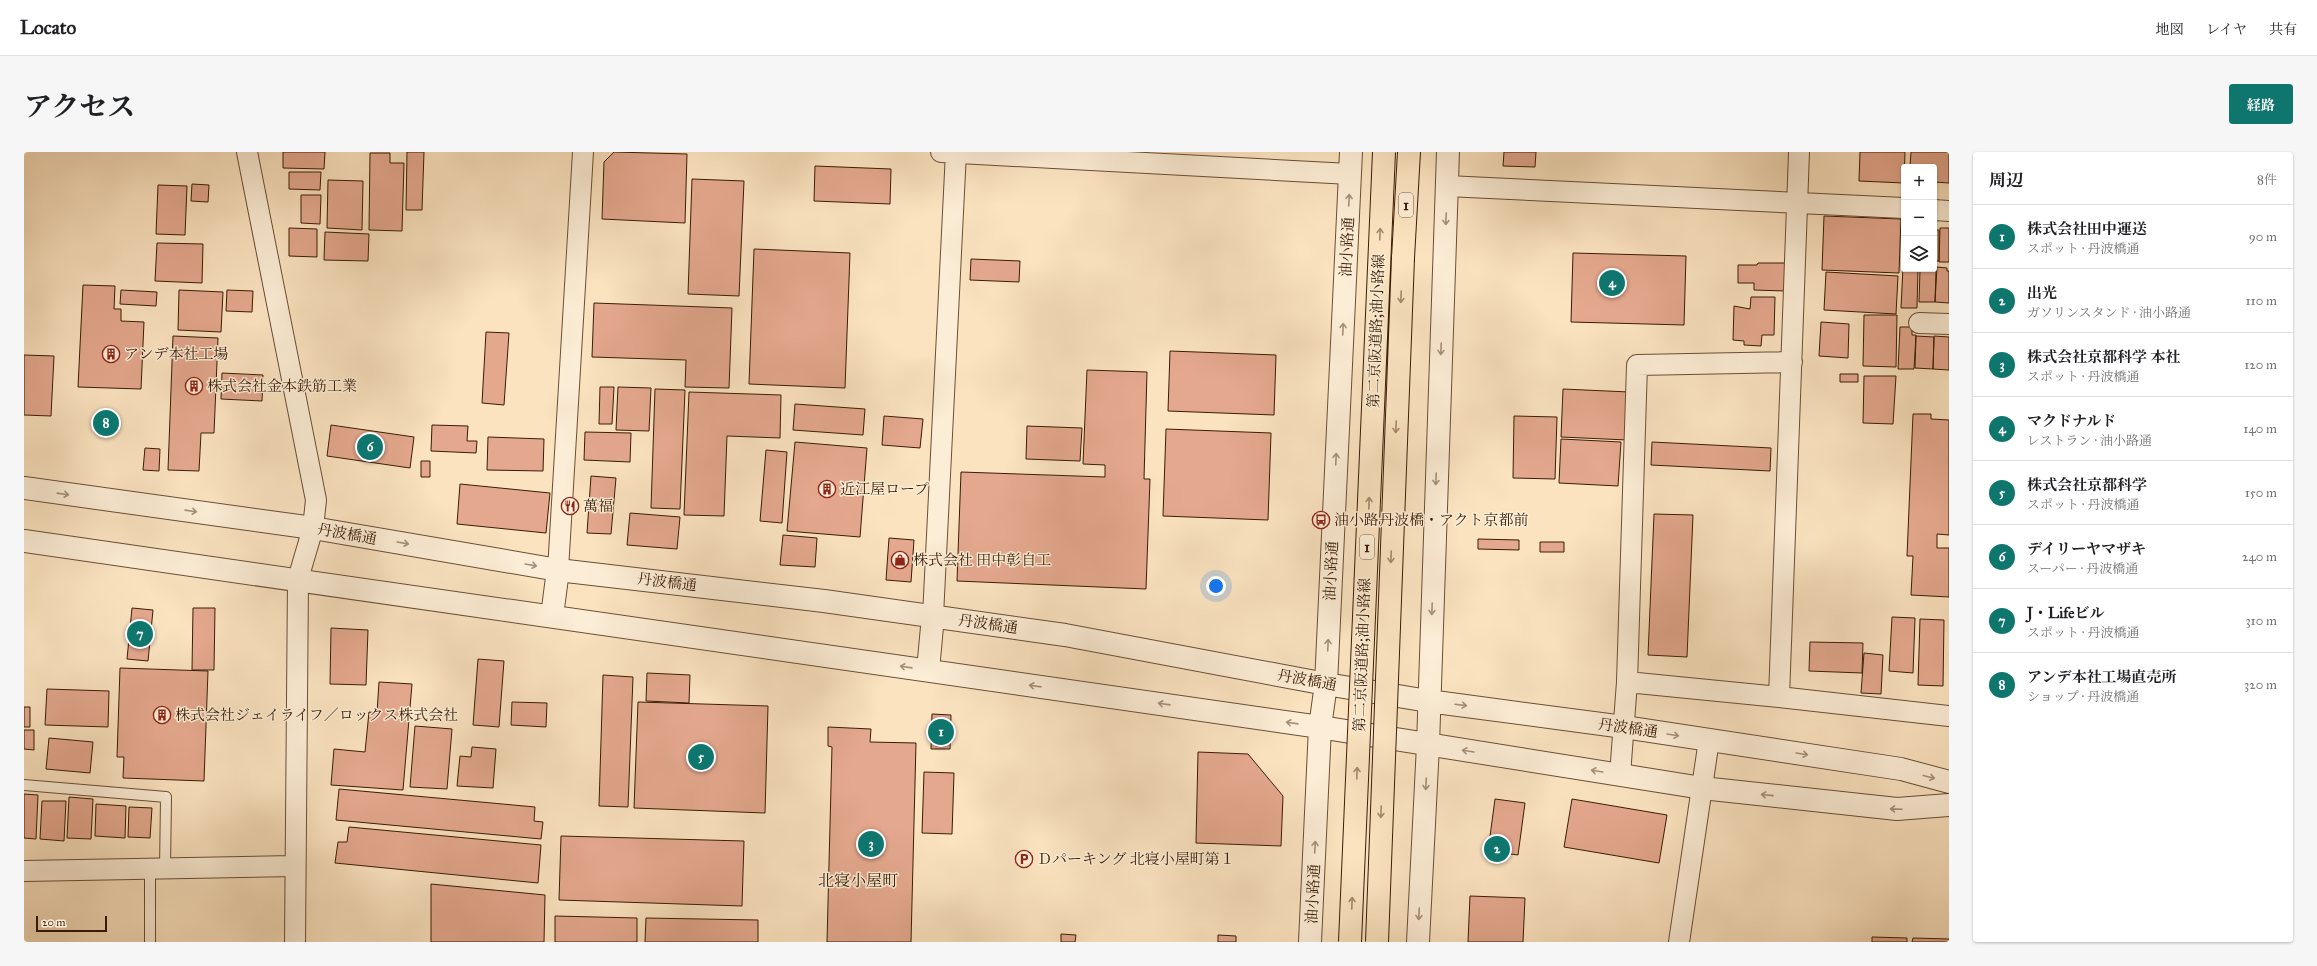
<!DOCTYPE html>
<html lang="ja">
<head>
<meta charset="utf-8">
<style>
  :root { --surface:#fff; --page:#f6f6f6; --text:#202124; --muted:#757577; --line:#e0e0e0; --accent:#0f766e }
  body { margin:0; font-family:"IM FELL Great Primer","Noto Serif JP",serif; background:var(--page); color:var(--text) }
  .controls { position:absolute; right:12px; top:12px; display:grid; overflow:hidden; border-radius:4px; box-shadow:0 1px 3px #0004 }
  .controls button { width:36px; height:36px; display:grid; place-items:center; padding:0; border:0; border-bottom:1px solid var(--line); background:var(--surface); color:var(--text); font:20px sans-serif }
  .scale { position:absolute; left:12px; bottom:10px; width:71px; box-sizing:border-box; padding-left:4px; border:2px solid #3a1c05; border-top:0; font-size:11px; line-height:14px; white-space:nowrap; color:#3a1c05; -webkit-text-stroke:3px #fcedd6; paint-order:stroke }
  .you { position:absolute; left:1192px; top:434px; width:14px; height:14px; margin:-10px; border:3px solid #fff; border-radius:50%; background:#1a73e8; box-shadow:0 0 0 6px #1a73e833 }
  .badge { display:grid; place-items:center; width:26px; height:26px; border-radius:50%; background:var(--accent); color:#fff; font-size:13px; font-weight:700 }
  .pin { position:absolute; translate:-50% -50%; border:2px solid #fff; box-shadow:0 1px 4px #0006 }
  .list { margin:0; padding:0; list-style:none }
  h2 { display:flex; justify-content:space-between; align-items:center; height:52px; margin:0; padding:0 16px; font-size:17px }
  h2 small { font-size:13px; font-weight:400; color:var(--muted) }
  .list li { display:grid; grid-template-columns:26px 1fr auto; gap:12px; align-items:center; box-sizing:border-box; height:64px; padding:0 16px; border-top:1px solid var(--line) }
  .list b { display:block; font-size:15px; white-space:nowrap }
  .list p { margin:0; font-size:13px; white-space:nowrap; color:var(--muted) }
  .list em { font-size:13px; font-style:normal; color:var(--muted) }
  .icon { flex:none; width:22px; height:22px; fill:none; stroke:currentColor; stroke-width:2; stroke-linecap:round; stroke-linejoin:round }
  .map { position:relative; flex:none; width:1925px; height:790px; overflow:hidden; border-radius:4px }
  header { display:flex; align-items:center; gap:24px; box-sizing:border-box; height:56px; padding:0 20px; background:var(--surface); border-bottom:1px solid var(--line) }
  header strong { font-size:19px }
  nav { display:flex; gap:22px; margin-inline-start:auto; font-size:14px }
  .intro { display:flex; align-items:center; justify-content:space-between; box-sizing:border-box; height:96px; padding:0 24px }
  h1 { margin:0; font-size:28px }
  .button { padding:10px 18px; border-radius:4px; background:var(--accent); color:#fff; font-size:14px; font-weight:700 }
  main { display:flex; gap:24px; padding:0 24px }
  aside { flex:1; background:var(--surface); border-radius:4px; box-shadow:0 1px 3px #0004 }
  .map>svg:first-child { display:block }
</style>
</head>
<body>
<header>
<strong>Locato</strong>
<nav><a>地図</a><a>レイヤ</a><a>共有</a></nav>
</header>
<div class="intro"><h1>アクセス</h1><a class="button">経路</a></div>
<main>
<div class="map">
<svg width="1925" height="790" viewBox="0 0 1925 790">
  <rect width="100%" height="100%" fill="#fbe3c0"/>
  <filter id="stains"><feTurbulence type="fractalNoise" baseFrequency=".005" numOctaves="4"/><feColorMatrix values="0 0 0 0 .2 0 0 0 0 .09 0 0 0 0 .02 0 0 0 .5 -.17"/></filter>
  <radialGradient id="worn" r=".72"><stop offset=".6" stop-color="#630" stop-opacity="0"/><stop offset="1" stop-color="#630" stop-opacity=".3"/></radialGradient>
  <path fill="#e4a88e" stroke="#3a1c05" d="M 259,0 L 301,0 L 300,17 L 259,16 Z
    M 383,0 L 400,0 L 398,58 L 382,58 Z
    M 590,0 L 663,2 L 661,71 L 578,67 L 580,10 Z
    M 1480,0 L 1512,0 L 1511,15 L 1479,14 Z
    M 1836,0 L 1881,0 L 1880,31 L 1835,29 Z
    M 1887,0 L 1925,0 L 1925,31 L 1910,30 L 1910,15 L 1886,15 Z
    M 346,1 L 366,1 L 366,11 L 380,11 L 378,79 L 345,78 Z
    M 791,14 L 867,17 L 866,52 L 790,49 Z
    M 265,20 L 297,20 L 296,38 L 265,37 Z
    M 668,27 L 720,29 L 715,144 L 664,142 Z
    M 304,28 L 339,29 L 338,78 L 303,76 Z
    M 168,32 L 185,33 L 184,50 L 167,49 Z
    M 134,33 L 163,34 L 161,83 L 132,82 Z
    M 277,43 L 297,43 L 296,72 L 277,71 Z
    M 1800,64 L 1877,67 L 1875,121 L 1798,118 Z
    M 265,76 L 293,77 L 293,105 L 265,104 Z
    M 1916,76 L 1925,76 L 1925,110 L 1915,110 Z
    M 1910,78 L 1915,78 L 1915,109 L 1910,109 Z
    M 301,80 L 345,82 L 344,109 L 300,108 Z
    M 133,91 L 179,92 L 178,131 L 131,129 Z
    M 730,97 L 826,101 L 821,236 L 725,232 Z
    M 1549,101 L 1662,104 L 1660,173 L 1547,170 Z
    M 947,107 L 996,109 L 995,130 L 946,128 Z
    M 1734,111 L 1763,111 L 1762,139 L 1730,138 L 1730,131 L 1714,131 L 1714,113 L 1733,113 Z
    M 1879,115 L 1880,117 L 1894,117 L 1893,156 L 1877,156 Z
    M 1913,115 L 1923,116 L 1923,119 L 1925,119 L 1925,151 L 1911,150 Z
    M 1896,118 L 1912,119 L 1911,150 L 1895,150 Z
    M 1802,120 L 1874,124 L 1872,162 L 1800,158 Z
    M 59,133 L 91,134 L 90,157 L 97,157 L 97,169 L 120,170 L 117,237 L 54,235 Z
    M 97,138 L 133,140 L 132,154 L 96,152 Z
    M 155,138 L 199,140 L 197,180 L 154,178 Z
    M 203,138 L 229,139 L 228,160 L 202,159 Z
    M 1727,145 L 1751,145 L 1750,183 L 1738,183 L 1737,194 L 1720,193 L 1720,189 L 1709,188 L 1710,154 L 1726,157 Z
    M 570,151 L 708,156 L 705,236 L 661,235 L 662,208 L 568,205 Z
    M 1840,163 L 1873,163 L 1872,215 L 1839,214 Z
    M 1797,170 L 1825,172 L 1824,206 L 1795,204 Z
    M 1876,175 L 1888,175 L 1888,183 L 1892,183 L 1890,217 L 1874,217 Z
    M 462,180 L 485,181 L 480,253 L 458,251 Z
    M 149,184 L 194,186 L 190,281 L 177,281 L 175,319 L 144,318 Z
    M 1892,184 L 1910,185 L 1909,217 L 1891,216 Z
    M 1910,184 L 1925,185 L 1925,218 L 1909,217 Z
    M 1146,199 L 1252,203 L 1250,263 L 1144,259 Z
    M 0,203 L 30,204 L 27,264 L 0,263 Z
    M 1063,218 L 1123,220 L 1120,327 L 1126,327 L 1122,437 L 933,429 L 937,320 L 1081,325 L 1081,313 L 1059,312 Z
    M 198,221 L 239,223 L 238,249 L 197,247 Z
    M 1816,222 L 1834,222 L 1834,230 L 1816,230 Z
    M 1840,224 L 1872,224 L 1869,272 L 1839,271 Z
    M 576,235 L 590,235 L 588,272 L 575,272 Z
    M 594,235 L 627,236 L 625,279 L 592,278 Z
    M 631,237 L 661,238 L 656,357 L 627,356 Z
    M 1539,237 L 1605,240 L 1603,288 L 1537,285 Z
    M 665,240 L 757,243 L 756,286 L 703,284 L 700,364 L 660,363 Z
    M 771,252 L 841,257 L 839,283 L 769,278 Z
    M 1889,262 L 1907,262 L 1907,267 L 1925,268 L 1925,383 L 1913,382 L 1913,396 L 1925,396 L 1925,445 L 1887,443 L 1889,404 L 1883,404 Z
    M 860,264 L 899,267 L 896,296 L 858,293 Z
    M 1490,264 L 1533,265 L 1531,327 L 1489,326 Z
    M 307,273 L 390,285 L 386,316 L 303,304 Z
    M 408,273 L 444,274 L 443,289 L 453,289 L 452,301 L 407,299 Z
    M 1003,274 L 1058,276 L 1056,309 L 1002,307 Z
    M 1142,277 L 1247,281 L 1244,368 L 1139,364 Z
    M 561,280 L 607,281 L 606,310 L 560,308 Z
    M 464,285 L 520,287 L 519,319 L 463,318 Z
    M 1537,287 L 1597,290 L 1594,334 L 1535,331 Z
    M 771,290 L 843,296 L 836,385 L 763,379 Z
    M 1628,290 L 1747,296 L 1746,319 L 1627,313 Z
    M 121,296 L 136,297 L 135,319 L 119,318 Z
    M 742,298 L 763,300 L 758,371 L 736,369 Z
    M 397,309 L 406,309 L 406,325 L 397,325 Z
    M 567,324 L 592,326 L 587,382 L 563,381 Z
    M 436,332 L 526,341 L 522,381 L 433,372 Z
    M 606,361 L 656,365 L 653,397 L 603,393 Z
    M 1630,362 L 1669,363 L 1663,505 L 1624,503 Z
    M 759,383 L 793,386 L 791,415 L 756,413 Z
    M 865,386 L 890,388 L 887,430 L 862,428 Z
    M 1454,387 L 1495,388 L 1495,398 L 1454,397 Z
    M 1516,390 L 1540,390 L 1540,400 L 1516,400 Z
    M 108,456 L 129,458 L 124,509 L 103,507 Z
    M 169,456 L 191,456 L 190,518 L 168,518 Z
    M 1868,465 L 1891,466 L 1889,521 L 1865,519 Z
    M 1896,467 L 1920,468 L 1919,534 L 1894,533 Z
    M 307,476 L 344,478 L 342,533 L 306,532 Z
    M 1786,490 L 1839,491 L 1838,521 L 1785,519 Z
    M 1840,501 L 1859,503 L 1857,542 L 1837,541 Z
    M 454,507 L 480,509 L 475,575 L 449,573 Z
    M 96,516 L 184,519 L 180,629 L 99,626 L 100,605 L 93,605 Z
    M 623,521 L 666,523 L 665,551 L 622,549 Z
    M 579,523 L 609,525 L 604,655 L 575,654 Z
    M 355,530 L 388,532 L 379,638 L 307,633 L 310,597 L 341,600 L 345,560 L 353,561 Z
    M 23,537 L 85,539 L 84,575 L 21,573 Z
    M 488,550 L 523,551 L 522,575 L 487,573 Z
    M 614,550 L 744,554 L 741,661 L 610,656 Z
    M 0,555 L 6,555 L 6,575 L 0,575 Z
    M 908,562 L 927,563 L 926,597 L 907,597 Z
    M 391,574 L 428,577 L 423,637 L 386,635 Z
    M 804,575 L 847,577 L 846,590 L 892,591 L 887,790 L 803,790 L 808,595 L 804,594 Z
    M 0,578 L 10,578 L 10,598 L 0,597 Z
    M 25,586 L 69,590 L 66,621 L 22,617 Z
    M 448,595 L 472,597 L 469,636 L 433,634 L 436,604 L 447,605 Z
    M 1174,600 L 1224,602 L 1259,644 L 1257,694 L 1172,691 Z
    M 900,620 L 930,621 L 928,682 L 898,681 Z
    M 315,637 L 511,655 L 510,669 L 519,670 L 517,687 L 312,668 Z
    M 0,642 L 14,643 L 12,687 L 0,686 Z
    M 45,645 L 69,647 L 67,687 L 43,686 Z
    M 1471,647 L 1501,651 L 1494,703 L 1464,699 Z
    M 1548,647 L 1643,663 L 1635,711 L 1540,695 Z
    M 18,649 L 42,649 L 40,689 L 16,687 Z
    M 72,652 L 102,654 L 101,686 L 71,684 Z
    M 105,655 L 128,656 L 126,686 L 104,685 Z
    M 325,675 L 517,693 L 514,731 L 311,711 L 314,690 L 323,690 Z
    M 537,684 L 720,689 L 718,754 L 535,748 Z
    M 407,732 L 521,743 L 520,790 L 407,790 Z
    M 1446,744 L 1501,746 L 1499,790 L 1444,790 Z
    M 531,764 L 613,766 L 613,790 L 531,790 Z
    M 622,766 L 734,768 L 734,790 L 621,790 Z
    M 1037,782 L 1052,783 L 1051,790 L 1037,790 Z
    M 1194,783 L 1212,784 L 1212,790 L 1194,790 Z
    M 1848,785 L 1883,786 L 1883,790 L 1848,790 Z
    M 1889,786 L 1925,787 L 1925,790 L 1888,790 Z"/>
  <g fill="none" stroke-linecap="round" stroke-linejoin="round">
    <defs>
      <path id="service" d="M 0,633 L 142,645 L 141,717
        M 126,790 L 126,717"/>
      <path id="minor" d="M 223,0 L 292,348 L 289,376 L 274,427 L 271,790
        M 917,0 L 1326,22
        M 1423,34 L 1880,56
        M 1910,58 L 1925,59
        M 1895,171 L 1925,172
        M 534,418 L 559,0
        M 909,464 L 932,0
        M 1603,530 L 1755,545 L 1775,0
        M 1755,545 L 1925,564
        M 1596,623 L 1603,530 L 1613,213 L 1768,210
        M 0,719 L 270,714
        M 1655,790 L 1685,588"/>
      <path id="tertiary" d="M 0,336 L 289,376 L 534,418 L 800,449 L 1041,483 L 1302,532 L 1404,549 L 1600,575 L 1877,617 L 1925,630
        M 0,389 L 1296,575 L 1678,636 L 1873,657 L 1925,653
        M 528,464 L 534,418
        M 904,518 L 909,464
        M 1286,790 L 1296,575 L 1302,532 L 1327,0
        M 1394,790 L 1404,593 L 1424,0"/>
      <path id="motorway" d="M 1379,106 L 1385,0"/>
    </defs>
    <use href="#service" stroke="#6a4e34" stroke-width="12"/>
    <use href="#minor" stroke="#6a4e34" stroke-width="22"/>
    <use href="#tertiary" stroke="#6a4e34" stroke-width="24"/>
    <use href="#motorway" stroke="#3a1c05" stroke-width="24"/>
    <use href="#service" stroke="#fcedd6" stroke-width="10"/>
    <use href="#minor" stroke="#fcedd6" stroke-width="20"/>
    <use href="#tertiary" stroke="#fcedd6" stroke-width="22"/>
    <use href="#motorway" stroke="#fbe3c0" stroke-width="22"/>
    <defs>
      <path id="motorway-bridge" d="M 1326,790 L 1360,0
        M 1353,790 L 1379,106"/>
    </defs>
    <use href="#motorway-bridge" stroke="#3a1c05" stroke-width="24" stroke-linecap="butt"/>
    <use href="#motorway-bridge" stroke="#fbe3c0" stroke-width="22"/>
  </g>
  <defs><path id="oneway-shaft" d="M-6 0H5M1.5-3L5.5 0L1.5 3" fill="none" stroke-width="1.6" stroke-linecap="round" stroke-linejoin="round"/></defs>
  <g stroke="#a58f78">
    <use href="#oneway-shaft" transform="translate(1325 48) rotate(-87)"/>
    <use href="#oneway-shaft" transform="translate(1422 67) rotate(92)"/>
    <use href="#oneway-shaft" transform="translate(1319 177) rotate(-87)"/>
    <use href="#oneway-shaft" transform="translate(1417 197) rotate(92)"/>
    <use href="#oneway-shaft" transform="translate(1312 307) rotate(-87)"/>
    <use href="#oneway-shaft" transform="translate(1412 327) rotate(92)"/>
    <use href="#oneway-shaft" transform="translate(39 342) rotate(8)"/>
    <use href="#oneway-shaft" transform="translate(167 359) rotate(8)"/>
    <use href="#oneway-shaft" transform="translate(379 391) rotate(10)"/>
    <use href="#oneway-shaft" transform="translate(507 413) rotate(10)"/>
    <use href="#oneway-shaft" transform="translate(1408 457) rotate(92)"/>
    <use href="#oneway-shaft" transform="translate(1304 493) rotate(-87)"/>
    <use href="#oneway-shaft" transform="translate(882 515) rotate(-172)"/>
    <use href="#oneway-shaft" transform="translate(1011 534) rotate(-172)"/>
    <use href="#oneway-shaft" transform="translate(1140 552) rotate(-172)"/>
    <use href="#oneway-shaft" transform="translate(1437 553) rotate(7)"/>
    <use href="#oneway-shaft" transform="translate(1268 571) rotate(-172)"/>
    <use href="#oneway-shaft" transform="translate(1649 583) rotate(9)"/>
    <use href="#oneway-shaft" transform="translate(1444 599) rotate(-171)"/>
    <use href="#oneway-shaft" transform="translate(1778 602) rotate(9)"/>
    <use href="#oneway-shaft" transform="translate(1573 619) rotate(-171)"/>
    <use href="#oneway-shaft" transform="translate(1905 625) rotate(14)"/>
    <use href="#oneway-shaft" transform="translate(1402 632) rotate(93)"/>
    <use href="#oneway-shaft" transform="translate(1743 643) rotate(-174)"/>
    <use href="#oneway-shaft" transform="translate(1872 657) rotate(-178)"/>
    <use href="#oneway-shaft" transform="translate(1291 695) rotate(-87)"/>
    <use href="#oneway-shaft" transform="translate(1395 762) rotate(93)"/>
  </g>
  <g stroke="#a4896c">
    <use href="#oneway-shaft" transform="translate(1356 82) rotate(-88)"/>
    <use href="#oneway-shaft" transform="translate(1377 145) rotate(92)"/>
    <use href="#oneway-shaft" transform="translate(1372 275) rotate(92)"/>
    <use href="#oneway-shaft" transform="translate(1345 351) rotate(-88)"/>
    <use href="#oneway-shaft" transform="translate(1367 405) rotate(92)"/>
    <use href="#oneway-shaft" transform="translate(1333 621) rotate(-88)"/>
    <use href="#oneway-shaft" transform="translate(1357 660) rotate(92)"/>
    <use href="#oneway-shaft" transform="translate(1328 751) rotate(-88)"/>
  </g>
  <defs>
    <symbol id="building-ring" viewBox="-11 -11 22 22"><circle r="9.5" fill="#fcedd6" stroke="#8f2418" stroke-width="1.5"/><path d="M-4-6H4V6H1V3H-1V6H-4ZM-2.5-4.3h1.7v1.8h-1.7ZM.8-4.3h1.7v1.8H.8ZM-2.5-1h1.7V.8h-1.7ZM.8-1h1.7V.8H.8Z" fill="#8f2418"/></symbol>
    <symbol id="restaurant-ring" viewBox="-11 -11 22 22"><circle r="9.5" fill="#fcedd6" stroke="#8f2418" stroke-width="1.5"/><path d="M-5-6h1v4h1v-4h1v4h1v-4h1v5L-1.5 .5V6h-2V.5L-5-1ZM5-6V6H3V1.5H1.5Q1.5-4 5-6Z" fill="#8f2418"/></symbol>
    <symbol id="bus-ring" viewBox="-11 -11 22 22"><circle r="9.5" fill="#fcedd6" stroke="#8f2418" stroke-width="1.5"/><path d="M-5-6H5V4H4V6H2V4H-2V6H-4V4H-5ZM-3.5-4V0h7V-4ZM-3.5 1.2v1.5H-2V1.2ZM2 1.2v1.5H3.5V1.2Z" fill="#8f2418"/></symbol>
    <symbol id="shop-ring" viewBox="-11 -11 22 22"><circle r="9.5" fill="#fcedd6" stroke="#8f2418" stroke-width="1.5"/><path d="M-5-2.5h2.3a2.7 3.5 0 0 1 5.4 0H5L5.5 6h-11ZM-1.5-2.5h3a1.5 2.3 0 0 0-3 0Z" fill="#8f2418"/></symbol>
    <symbol id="parking-ring" viewBox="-11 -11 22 22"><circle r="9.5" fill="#fcedd6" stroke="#8f2418" stroke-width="1.5"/><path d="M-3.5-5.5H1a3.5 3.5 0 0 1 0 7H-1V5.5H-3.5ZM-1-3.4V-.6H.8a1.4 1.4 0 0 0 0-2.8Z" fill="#8f2418"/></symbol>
  </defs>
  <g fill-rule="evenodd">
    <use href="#building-ring" x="77" y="192" width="20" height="20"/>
    <use href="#building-ring" x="160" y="224" width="20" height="20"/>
    <use href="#building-ring" x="793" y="327" width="20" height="20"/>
    <use href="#restaurant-ring" x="536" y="344" width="20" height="20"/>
    <use href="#bus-ring" x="1287" y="358" width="20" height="20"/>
    <use href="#shop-ring" x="866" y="398" width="20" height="20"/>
    <use href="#building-ring" x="128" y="553" width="20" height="20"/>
    <use href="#parking-ring" x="990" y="697" width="20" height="20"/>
  </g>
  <g text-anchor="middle" stroke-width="3" stroke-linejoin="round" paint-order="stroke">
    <g fill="#fcedd6" stroke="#745b44" stroke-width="1">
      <rect x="1375" y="41" width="14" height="24" rx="3"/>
      <rect x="1336" y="383" width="14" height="24" rx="3"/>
    </g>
    <g font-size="14" font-weight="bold" fill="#3a1c05">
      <text x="1382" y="58">1</text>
      <text x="1343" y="400">1</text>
    </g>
    <g font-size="15" fill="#3a1c05" stroke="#fcedd6">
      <text transform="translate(1323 95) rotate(-87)" y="5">油小路通</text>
      <text transform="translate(1352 179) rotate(-88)" y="5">第二京阪道路;油小路線</text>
      <text transform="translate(323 382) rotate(10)" y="5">丹波橋通</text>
      <text transform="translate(1307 419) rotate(-87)" y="5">油小路通</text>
      <text transform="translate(643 430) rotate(7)" y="5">丹波橋通</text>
      <text transform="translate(964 472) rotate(8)" y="5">丹波橋通</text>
      <text transform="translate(1338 503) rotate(-88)" y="5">第二京阪道路;油小路線</text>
      <text transform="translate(1283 528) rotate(10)" y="5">丹波橋通</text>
      <text transform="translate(1604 576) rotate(8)" y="5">丹波橋通</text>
      <text transform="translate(1289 742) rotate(-87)" y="5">油小路通</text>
    </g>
    <g font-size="15" fill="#3a1c05" stroke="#fcedd6" text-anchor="start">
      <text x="100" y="207">アンデ本社工場</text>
      <text x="183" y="239">株式会社金本鉄筋工業</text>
      <text x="816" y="342">近江屋ロープ</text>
      <text x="559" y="359">萬福</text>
      <text x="1310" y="373">油小路丹波橋・アクト京都前</text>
      <text x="889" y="413">株式会社 田中彰自工</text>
      <text x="151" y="568">株式会社ジェイライフ／ロックス株式会社</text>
      <text x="1013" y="712">Ｄパーキング 北寝小屋町第１</text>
    </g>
    <g font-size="16" fill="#3a1c05" stroke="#fcedd6">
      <text x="834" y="734">北寝小屋町</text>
    </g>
  </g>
  <rect width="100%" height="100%" filter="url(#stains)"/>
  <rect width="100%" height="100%" fill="url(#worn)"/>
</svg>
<div class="controls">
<button>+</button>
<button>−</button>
<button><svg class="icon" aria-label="layers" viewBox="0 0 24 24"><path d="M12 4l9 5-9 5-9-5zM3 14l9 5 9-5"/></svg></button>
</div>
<div class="scale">20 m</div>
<div class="you"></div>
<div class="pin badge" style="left:917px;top:580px">1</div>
<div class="pin badge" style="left:1473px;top:697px">2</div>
<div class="pin badge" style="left:847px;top:692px">3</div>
<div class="pin badge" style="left:1588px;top:131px">4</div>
<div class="pin badge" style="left:677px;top:605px">5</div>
<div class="pin badge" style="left:346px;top:295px">6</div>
<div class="pin badge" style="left:116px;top:482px">7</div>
<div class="pin badge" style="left:82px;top:271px">8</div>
</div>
<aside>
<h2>周辺<small>8件</small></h2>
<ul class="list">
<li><span class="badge">1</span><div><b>株式会社田中運送</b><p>スポット · 丹波橋通</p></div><em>90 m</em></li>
<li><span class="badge">2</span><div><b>出光</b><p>ガソリンスタンド · 油小路通</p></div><em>110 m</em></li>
<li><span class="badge">3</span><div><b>株式会社京都科学 本社</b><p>スポット · 丹波橋通</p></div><em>120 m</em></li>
<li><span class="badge">4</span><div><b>マクドナルド</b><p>レストラン · 油小路通</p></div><em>140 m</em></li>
<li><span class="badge">5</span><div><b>株式会社京都科学</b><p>スポット · 丹波橋通</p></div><em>150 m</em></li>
<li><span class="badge">6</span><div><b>デイリーヤマザキ</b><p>スーパー · 丹波橋通</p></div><em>240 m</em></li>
<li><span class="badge">7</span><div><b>J・Lifeビル</b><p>スポット · 丹波橋通</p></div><em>310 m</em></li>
<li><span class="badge">8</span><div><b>アンデ本社工場直売所</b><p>ショップ · 丹波橋通</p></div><em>320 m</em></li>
</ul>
</aside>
</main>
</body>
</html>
